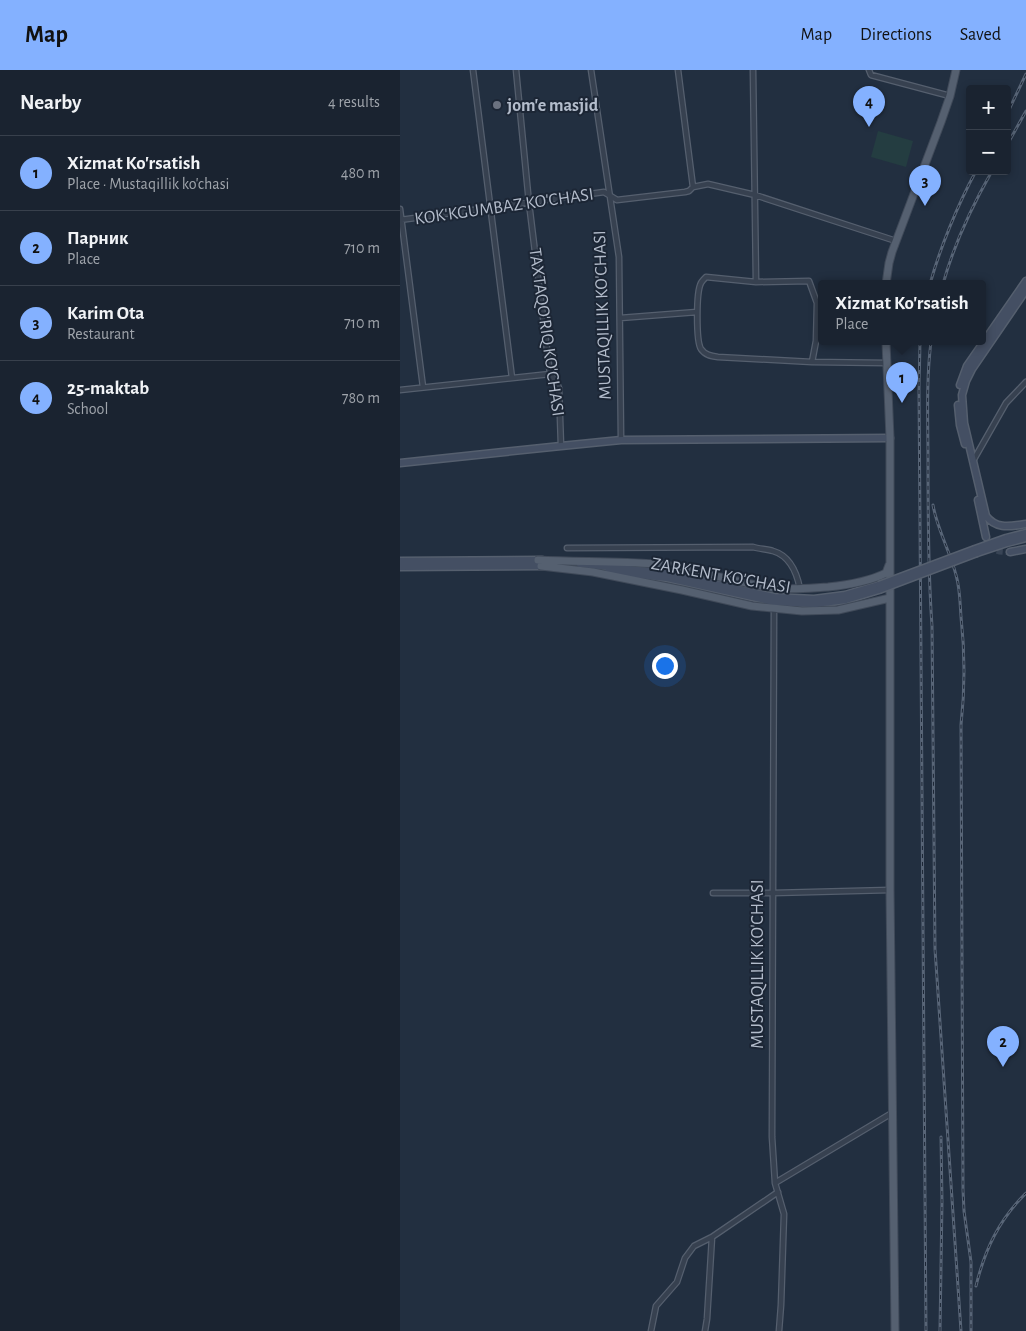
<!DOCTYPE html>
<html lang="en">
<head>
<meta charset="utf-8">
<style>
  :root { --surface:#1a2330; --page:#232b38; --text:#f1f3f6; --muted:#9fa4ab; --line:#38404c; --accent:#84b1ff }
  body { margin:0; font-family:"Alegreya Sans",sans-serif; background:var(--page); color:var(--text) }
  .controls { position:absolute; right:15px; top:15px; display:grid; overflow:hidden; border-radius:5px; box-shadow:0 2px 8px #0003 }
  .controls button { width:45px; height:45px; display:grid; place-items:center; padding:0; border:0; border-bottom:1px solid var(--line); background:var(--surface); color:var(--text); font:25px sans-serif }
  .you { position:absolute; left:264px; top:595px; width:18px; height:18px; margin:-12px; border:4px solid #fff; border-radius:50%; background:#1a73e8; box-shadow:0 0 0 8px #1a73e833 }
  .badge { display:grid; place-items:center; width:32px; height:32px; border-radius:50%; background:var(--accent); color:#111; font-size:16px; font-weight:700 }
  .pin { position:absolute; translate:-50% -41px; filter:drop-shadow(0 1px 2px #0008) }
  .pin::after { content:''; position:absolute; top:26px; width:18px; height:15px; background:inherit; clip-path:polygon(0 0,100% 0,50% 100%) }
  .popup { position:absolute; left:418px; top:210px; width:168px; height:65px; box-sizing:border-box; display:grid; place-content:center; border-radius:5px; background:var(--surface); filter:drop-shadow(0 1px 4px #0005); font-size:16px; white-space:nowrap; color:var(--muted) }
  .popup b { font-size:19px; color:var(--text) }
  .popup::after { content:''; position:absolute; left:50%; top:100%; margin-left:-10px; border:10px solid transparent; border-top-color:var(--surface) }
  .list { margin:0; padding:0; list-style:none }
  h2 { display:flex; justify-content:space-between; align-items:center; height:65px; margin:0; padding:0 20px; font-size:21px }
  h2 small { font-size:16px; font-weight:400; color:var(--muted) }
  .list li { display:grid; grid-template-columns:32px 1fr auto; gap:15px; align-items:center; box-sizing:border-box; height:75px; padding:0 20px; border-top:1px solid var(--line) }
  .list b { display:block; font-size:19px; white-space:nowrap }
  .list p { margin:0; font-size:16px; white-space:nowrap; color:var(--muted) }
  .list em { font-size:16px; font-style:normal; color:var(--muted) }
  .map { position:relative; flex:none; width:626px; height:1261px; overflow:hidden }
  header { display:flex; align-items:center; gap:30px; box-sizing:border-box; height:70px; padding:0 25px; background:var(--accent); color:#111 }
  header strong { font-size:24px }
  nav { display:flex; gap:28px; margin-inline-start:auto; font-size:18px }
  main { display:flex }
  aside { flex:1; background:var(--surface) }
  .map>svg:first-child { display:block }
</style>
</head>
<body>
<header>
<strong>Map</strong>
<nav><a>Map</a><a>Directions</a><a>Saved</a></nav>
</header>
<main>
<aside>
<h2>Nearby<small>4 results</small></h2>
<ul class="list">
<li><span class="badge">1</span><div><b>Xizmat Ko'rsatish</b><p>Place · Mustaqillik ko'chasi</p></div><em>480 m</em></li>
<li><span class="badge">2</span><div><b>Парник</b><p>Place</p></div><em>710 m</em></li>
<li><span class="badge">3</span><div><b>Karim Ota</b><p>Restaurant</p></div><em>710 m</em></li>
<li><span class="badge">4</span><div><b>25-maktab</b><p>School</p></div><em>780 m</em></li>
</ul>
</aside>
<div class="map">
<svg width="626" height="1261" viewBox="0 0 626 1261">
  <rect width="100%" height="100%" fill="#222f40"/>
  <path fill="#243d41" d="M 478,61 L 513,71 L 506,97 L 471,87 Z"/>
  <g fill="none" stroke-linecap="round" stroke-linejoin="round">
    <path stroke="#384455" stroke-width="6" stroke-dasharray="6 3" stroke-linecap="butt" d="M 590,475 C 595,482 601,482 610,482"/>
    <defs>
      <path id="minor" d="M 73,0 L 112,308
        M 116,0 L 129,133 L 150,304 L 157,313 L 159,318 L 161,376
        M 191,0 L 219,187 L 221,370
        M 278,0 L 293,117
        M 353,0 L 356,212
        M 469,0 L 471,5 L 550,26
        M 0,139 L 23,317
        M 0,150 L 204,122 L 217,130 L 285,122 L 289,121 L 293,117 L 308,114 L 355,125 L 496,171
        M 306,207 L 356,212 L 409,211 L 417,233 L 416,271 L 412,292 L 318,287 C 311,286 305,285 301,279 C 296,271 296,222 301,213 C 302,211 304,209 306,207 Z
        M 220,248 L 297,242
        M 412,292 L 487,293
        M 0,320 L 150,304
        M 573,391 L 606,333 L 626,312
        M 167,478 L 353,477 C 359,479 367,479 373,481 C 390,486 397,503 400,519
        M 374,538 L 372,1067 L 375,1113 L 492,1043
        M 313,823 L 373,823 L 490,820
        M 375,1113 L 384,1144 L 381,1235 L 379,1261
        M 251,1261 L 256,1236 L 277,1212 L 285,1188 L 294,1176 L 312,1167 L 378,1122
        M 305,1261 L 307,1249 L 312,1167"/>
      <path id="secondary" d="M 626,220 L 572,299 L 566,311 L 562,325 L 564,353 L 586,446 C 597,460 611,456 626,454
        M 560,315 L 567,296 L 626,211
        M 558,335 L 560,355 L 565,374
        M 0,393 L 161,376 L 221,370 L 490,368
        M 578,430 L 586,467
        M 575,479 L 606,468 L 626,463
        M 610,482 L 626,479
        M 577,483 L 607,473 L 626,468
        M 0,491 L 142,490
        M 180,494 L 267,503 L 374,527 L 414,529 L 445,525 L 479,515
        M 0,497 L 146,496
        M 208,502 L 267,508 L 374,532 L 415,534 L 446,530 L 479,520"/>
      <path id="primary" d="M 486,214 L 489,193 L 492,182 L 541,52 L 550,26 L 556,0
        M 486,272 L 490,368 L 490,820 L 495,1261
        M 138,490 C 177,492 216,491 255,494 C 296,498 334,513 375,518 C 392,520 410,518 428,517 C 448,515 468,512 486,503 L 489,495
        M 141,496 L 193,502 L 282,520 L 352,536 L 402,541 L 438,540 L 490,528"/>
    </defs>
    <use href="#minor" stroke="#555f6e" stroke-width="7"/>
    <use href="#secondary" stroke="#555f6e" stroke-width="9"/>
    <use href="#primary" stroke="#404a59" stroke-width="9"/>
    <use href="#minor" stroke="#374150" stroke-width="4.5"/>
    <use href="#secondary" stroke="#444f63" stroke-width="6"/>
    <use href="#primary" stroke="#556070" stroke-width="7"/>
    <defs>
      <path id="rail" d="M 607,44 L 626,4
        M 607,75 L 626,41
        M 530,214 C 540,178 558,134 576,101
        M 543,214 C 554,174 571,138 592,101
        M 520,272 L 519,319 L 526,1261
        M 531,272 C 526,311 528,351 528,391 C 528,446 528,501 532,556 L 535,879 L 561,1261
        M 533,435 C 537,459 550,481 556,505 C 560,518 560,533 561,547 C 565,583 565,619 561,655 L 563,1120 L 564,1141 L 571,1192 L 571,1261
        M 576,1216 C 585,1179 599,1150 626,1123
        M 540,1261 L 542,1132 L 541,1067"/>
    </defs>
    <use href="#rail" stroke="#586577" stroke-width="3"/>
    <use href="#rail" stroke="#1c2635" stroke-width="1" stroke-dasharray="4" stroke-linecap="butt"/>
    <defs>
      <path id="secondary-bridge" d="M 479,515 L 575,479
        M 479,520 L 577,483"/>
    </defs>
    <use href="#secondary-bridge" stroke="#555f6e" stroke-width="9" stroke-linecap="butt"/>
    <use href="#secondary-bridge" stroke="#444f63" stroke-width="6"/>
  </g>
  <circle fill="#6b7280" stroke="#1c2635" stroke-width="2" cx="97" cy="35" r="5"/>
  <g text-anchor="middle" stroke-width="4" stroke-linejoin="round" paint-order="stroke">
    <g font-size="18" font-weight="bold" fill="#b3bccb" stroke="#1c2635" text-anchor="start">
      <text x="107" y="41">jom'e masjid</text>
    </g>
    <g font-size="18" fill="#b3bccb" stroke="#1c2635">
      <text transform="translate(104 136) rotate(-8)" y="6">KOK'KGUMBAZ KO'CHASI</text>
      <text transform="translate(202 245) rotate(-92)" y="6">MUSTAQILLIK KO'CHASI</text>
      <text transform="translate(147 262) rotate(82)" y="6">TAXTAQO'RIQ KO'CHASI</text>
      <text transform="translate(321 505) rotate(10)" y="6">ZARKENT KO'CHASI</text>
      <text transform="translate(357 894) rotate(-90)" y="6">MUSTAQILLIK KO'CHASI</text>
    </g>
  </g>
</svg>
<div class="controls">
<button>+</button>
<button>−</button>
</div>
<div class="you"></div>
<div class="pin badge" style="left:502px;top:333px">1</div>
<div class="popup"><b>Xizmat Ko'rsatish</b>Place</div>
<div class="pin badge" style="left:603px;top:997px">2</div>
<div class="pin badge" style="left:525px;top:136px">3</div>
<div class="pin badge" style="left:469px;top:57px">4</div>
</div>
</main>
</body>
</html>
